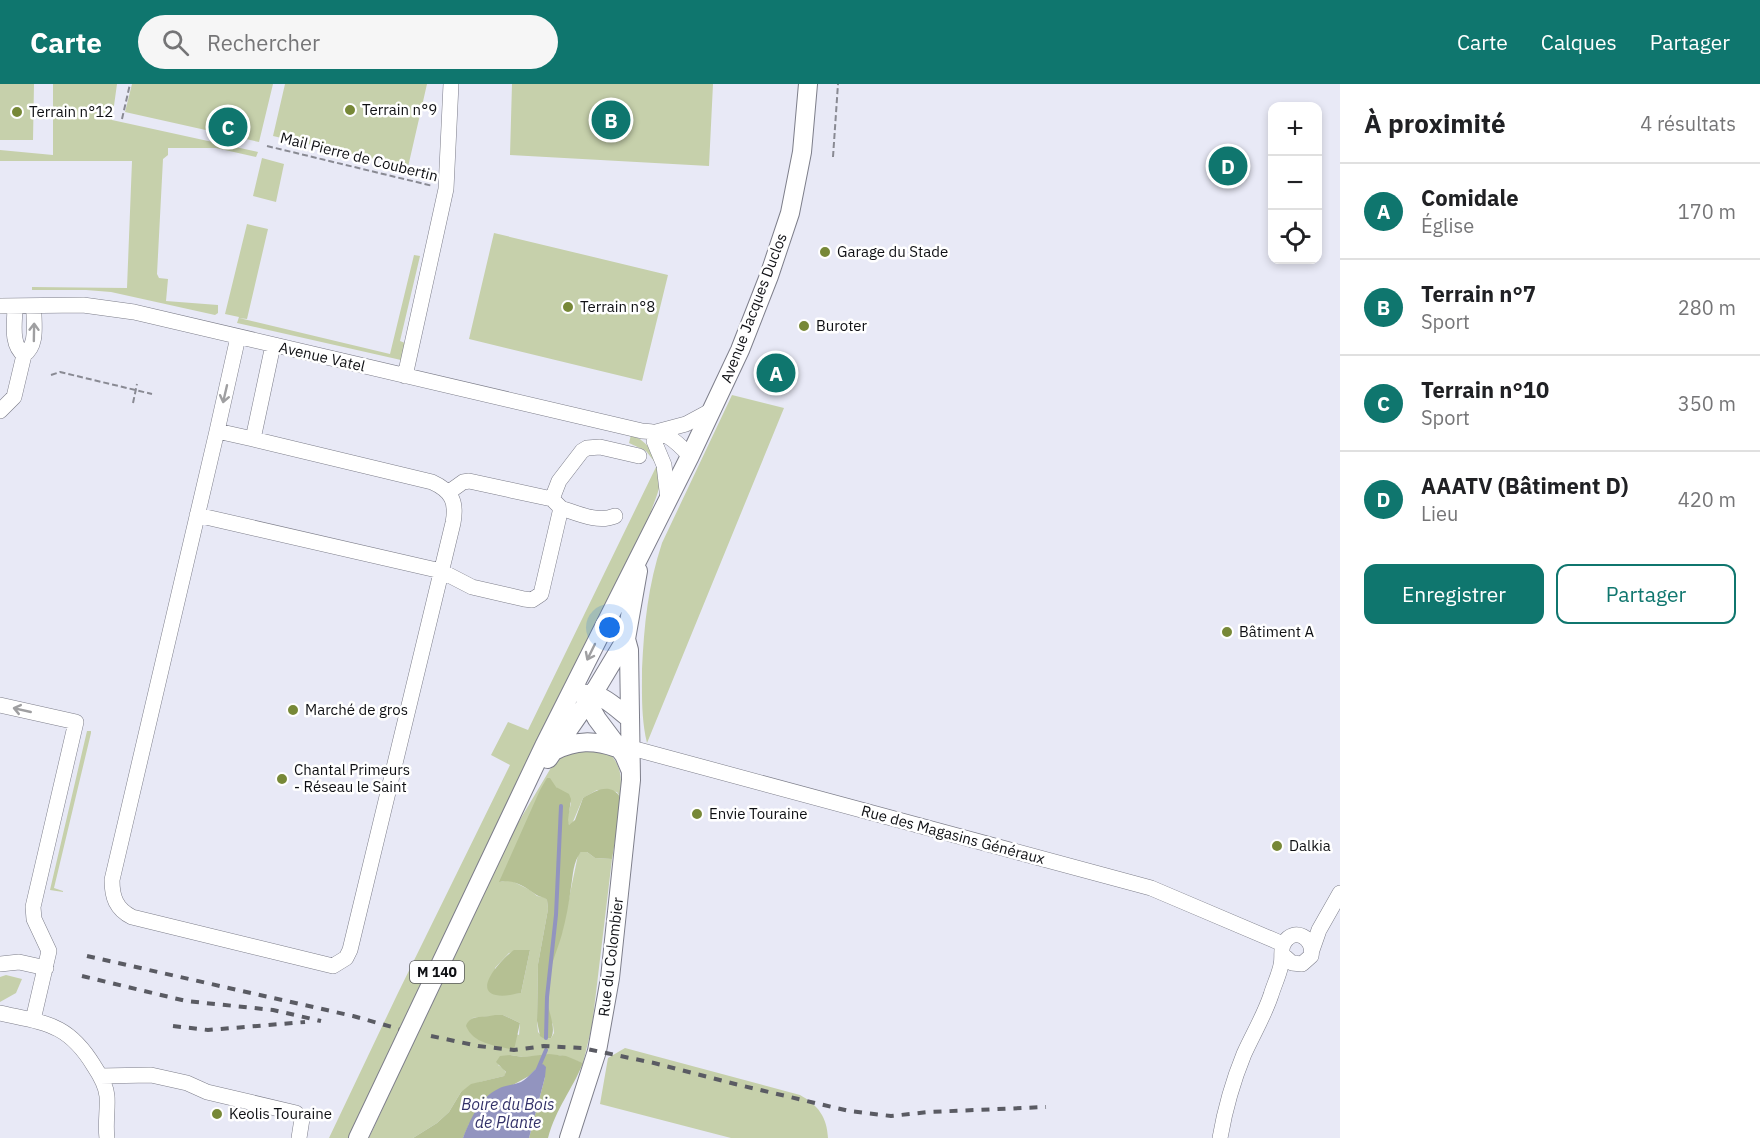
<!DOCTYPE html>
<html lang="fr">
<head>
<meta charset="utf-8">
<style>
  :root { --surface:#fff; --page:#f6f6f6; --text:#202124; --muted:#757577; --line:#e0e0e0; --accent:#0f766e }
  body { margin:0; font-family:"IBM Plex Sans",sans-serif; background:var(--page); color:var(--text) }
  .controls { position:absolute; right:18px; top:18px; display:grid; overflow:hidden; border-radius:12px; box-shadow:0 3px 9px #0003 }
  .controls button { width:54px; height:54px; display:grid; place-items:center; padding:0; border:0; border-bottom:2px solid var(--line); background:var(--surface); color:var(--text); font:30px sans-serif }
  .you { position:absolute; left:610px; top:544px; width:21px; height:21px; margin:-15px; border:4px solid #fff; border-radius:50%; background:#1a73e8; box-shadow:0 0 0 9px #1a73e833 }
  .badge { display:grid; place-items:center; width:39px; height:39px; border-radius:50%; background:var(--accent); color:#fff; font-size:20px; font-weight:700 }
  .pin { position:absolute; translate:-50% -50%; border:3px solid #fff; box-shadow:0 2px 6px #0006 }
  .list { margin:0; padding:0; list-style:none }
  h2 { display:flex; justify-content:space-between; align-items:center; height:78px; margin:0; padding:0 24px; font-size:26px }
  h2 small { font-size:20px; font-weight:400; color:var(--muted) }
  .list li { display:grid; grid-template-columns:39px 1fr auto; gap:18px; align-items:center; box-sizing:border-box; height:96px; padding:0 24px; border-top:2px solid var(--line) }
  .list b { display:block; font-size:22px; white-space:nowrap }
  .list p { margin:0; font-size:20px; white-space:nowrap; color:var(--muted) }
  .list em { font-size:20px; font-style:normal; color:var(--muted) }
  .actions { display:flex; gap:12px; padding:18px 24px }
  .actions a { flex:1; padding:14px 0; border:2px solid var(--accent); border-radius:12px; text-align:center; font-size:21px; color:var(--accent) }
  .actions .main { background:var(--accent); color:#fff }
  .icon { flex:none; width:33px; height:33px; fill:none; stroke:currentColor; stroke-width:2; stroke-linecap:round; stroke-linejoin:round }
  .map { position:relative; flex:none; width:1340px; height:1054px; overflow:hidden }
  header { display:flex; align-items:center; gap:36px; box-sizing:border-box; height:84px; padding:0 30px; background:var(--accent); color:#fff }
  header strong { font-size:28px }
  nav { display:flex; gap:33px; margin-inline-start:auto; font-size:21px }
  .search { width:420px; height:54px; background:var(--page); display:flex; align-items:center; gap:15px; box-sizing:border-box; padding:0 21px; border-radius:33px; color:var(--muted); font-size:22px }
  main { display:flex }
  aside { flex:1; background:var(--surface) }
  .map>svg:first-child { display:block }
</style>
</head>
<body>
<header>
<strong>Carte</strong>
<div class="search"><svg class="icon" aria-label="search" viewBox="0 0 24 24"><circle cx="10" cy="10" r="6"/><path d="M15 15l6 6"/></svg>Rechercher</div>
<nav><a>Carte</a><a>Calques</a><a>Partager</a></nav>
</header>
<main>
<div class="map">
<svg width="1340" height="1054" viewBox="0 0 1340 1054">
  <rect width="100%" height="100%" fill="#e8e9f6"/>
  <path fill="#c6d0ab" fill-rule="evenodd" d="M 0,0 L 34,0 L 33,56 L 0,56 Z
    M 53,0 L 117,0 L 112,36 L 258,68 L 256,73 L 216,64 L 168,64 L 168,71 L 163,75 L 157,190 L 159,194 L 168,195 L 166,217 L 218,221 L 218,229 L 215,231 L 111,208 L 86,206 L 32,206 L 32,203 L 127,204 L 132,77 L 0,77 L 0,66 L 53,71 Z
    M 132,0 L 273,0 L 259,58 L 125,28 Z
    M 285,0 L 427,0 L 408,83 L 273,52 Z
    M 512,0 L 713,0 L 709,82 L 510,71 Z
    M 262,74 L 284,80 L 276,118 L 253,112 Z
    M 247,140 L 268,145 L 247,235 L 239,234 L 390,270 L 414,171 L 420,172 L 400,257 L 405,259 L 401,276 L 237,239 L 239,233 L 225,230 Z
    M 494,149 L 668,191 L 642,297 L 469,255 Z
    M 732,311 L 784,324 L 647,659 C 641,634 642,610 642,585 C 644,541 648,501 662,459 Z
    M 631,351 C 650,357 661,378 660,398 C 659,409 653,420 650,431 L 351,1054 L 329,1054 L 397,911 L 510,681 L 491,671 L 508,638 L 528,646 L 657,381 L 646,367 L 629,359 Z
    M 87,647 L 91,647 L 91,649 L 54,804 L 63,807 L 63,808 L 50,806 Z
    M 567,667 L 607,667 C 622,681 622,694 620,713 L 617,708 L 597,706 L 583,714 L 572,740 L 569,741 L 567,736 L 571,719 L 556,703 L 500,798 L 510,796 L 530,806 L 537,812 L 544,813 L 547,816 L 548,825 L 538,880 L 537,938 L 538,948 L 544,955 L 551,954 L 554,949 L 553,941 L 548,929 L 547,913 L 548,888 L 562,848 L 578,771 L 581,768 L 587,768 L 595,774 L 612,775 L 592,942 L 583,979 L 559,971 L 523,973 L 510,971 L 498,981 L 503,984 L 506,989 L 504,992 L 480,998 L 461,1008 L 449,1028 L 437,1039 L 413,1054 L 369,1054 L 467,842 L 518,739 L 555,677 ZM 530,866 L 521,909 L 496,911 L 495,884 L 509,869 ZM 503,931 L 520,939 L 519,951 L 472,934 Z
    M 6,891 L 22,895 L 16,909 L 0,918 L 0,893 Z
    M 625,964 L 800,1011 C 818,1021 827,1033 828,1054 L 731,1054 L 600,1020 L 608,974 Z"/>
  <path fill="#b5c093" d="M 547,694 L 550,694 L 556,703 L 569,710 L 571,715 L 568,736 L 569,741 L 575,736 L 583,714 C 595,707 610,698 620,713 L 621,721 L 612,775 L 595,774 L 587,768 L 581,768 C 573,777 573,792 571,803 C 569,819 566,835 562,850 C 556,871 546,890 547,913 C 547,926 557,943 551,954 L 544,955 L 540,952 L 537,937 L 538,880 L 548,825 L 547,816 C 543,812 539,813 535,810 C 523,802 514,795 499,798 L 540,706 Z
    M 514,866 L 530,866 L 521,909 C 514,910 504,913 496,911 C 471,906 506,871 514,866 Z
    M 495,931 L 503,931 L 520,939 L 514,966 C 496,961 474,961 466,942 C 470,930 484,934 495,931 Z
    M 549,970 L 566,972 L 583,979 C 572,1006 556,1024 548,1054 L 529,1054 L 545,993 L 538,983 L 529,992 L 511,1002 L 469,1040 L 463,1054 L 413,1054 L 437,1039 L 449,1028 L 461,1008 L 471,1000 L 504,992 L 506,988 L 496,978 L 500,972 L 510,971 L 523,973 Z"/>
  <path fill="#9294bf" d="M 543,980 L 546,983 L 545,993 L 529,1054 L 463,1054 C 470,1036 480,1013 498,1005 C 505,1001 514,1001 521,998 C 530,993 534,984 543,980 Z"/>
  <g fill="none" stroke-linecap="round" stroke-linejoin="round">
    <path stroke="#9294bf" stroke-width="4" d="M 546,954 L 547,913 L 556,831 L 561,722
      M 538,985 L 546,966"/>
    <defs>
      <path id="minor" d="M 0,222 L 83,221 L 134,228 L 642,347 C 667,348 673,354 690,372
        M 15,222 C 15,238 10,260 24,271
        M 238,253 L 217,347 L 253,355 L 273,261
        M 405,292 L 446,105 L 451,0
        M 0,327 L 14,313 L 24,271 C 39,260 33,238 34,222
        M 217,347 L 112,796 C 112,813 116,825 132,833 L 333,882 L 346,874 L 350,866 L 453,439 C 457,418 452,407 432,398 L 253,355
        M 656,348 L 686,340 L 712,326
        M 654,357 L 664,381 L 668,415
        M 552,415 L 559,397 L 582,367 L 587,364 L 600,363 L 639,372
        M 561,424 C 579,430 598,439 615,432
        M 197,431 L 441,487 L 472,503 L 524,515 L 532,516 L 541,510 L 561,424 L 552,415 L 469,397 L 463,398 L 449,408
        M 0,621 L 76,638 L 33,823 L 34,835 L 49,867 L 33,936
        M 620,664 L 639,666 L 1151,804 L 1283,860
        M 1312,866 L 1319,846 L 1340,809
        M 0,880 L 19,878 L 46,884
        M 0,929 C 45,939 68,939 94,982 C 100,991 106,1001 107,1012 C 108,1026 105,1040 107,1054
        M 100,992 L 151,991 L 187,999 L 207,1008 L 296,1029 L 302,1035 L 299,1054
        M 1220,1054 C 1225,1025 1233,997 1244,970 C 1253,950 1264,932 1271,911 C 1274,901 1279,891 1281,881 C 1283,873 1280,865 1284,859 C 1294,842 1315,854 1311,872 L 1302,880 L 1292,879 L 1283,871"/>
      <path id="major" d="M 581,610 C 600,607 615,623 629,634
        M 583,610 L 597,635 L 624,671 L 630,685
        M 554,667 C 576,656 594,656 617,664
        M 548,675 L 593,610 L 626,555 L 638,487
        M 358,1054 L 544,662 L 690,372 L 740,266 L 769,192 L 790,129 L 802,68 L 808,0
        M 569,1054 L 597,967 L 610,894 L 631,696 L 629,566 L 626,555"/>
    </defs>
    <use href="#minor" stroke="#7d7e8a" stroke-width="16"/>
    <use href="#major" stroke="#7d7e8a" stroke-width="20"/>
    <path stroke="#898a93" stroke-width="2" stroke-dasharray="6 3" stroke-linecap="butt" d="M 122,35 L 130,0
      M 267,62 L 433,102
      M 833,73 L 838,0
      M 51,291 L 60,288 L 152,310
      M 133,319 L 137,300"/>
    <use href="#minor" stroke="#fff" stroke-width="15"/>
    <use href="#major" stroke="#fff" stroke-width="18"/>
    <path stroke="#5a5b63" stroke-width="4" stroke-dasharray="8 8" stroke-linecap="butt" d="M 87,872 L 353,932 L 399,945
      M 82,892 L 186,917 L 273,926 L 321,937
      M 173,942 L 208,946 L 305,938
      M 431,952 L 478,962 L 514,966 L 544,962 L 582,964 L 654,979 L 735,1000 L 849,1027 L 891,1032 L 929,1028 L 1046,1023"/>
  </g>
  <defs><path id="oneway-shaft" d="M-6 0H5M1.5-3L5.5 0L1.5 3" fill="none" stroke-width="1.6" stroke-linecap="round" stroke-linejoin="round" transform="scale(1.5)"/></defs>
  <g stroke="#9f9fa1">
    <use href="#oneway-shaft" transform="translate(34 248) rotate(-89)"/>
    <use href="#oneway-shaft" transform="translate(225 310) rotate(103)"/>
    <use href="#oneway-shaft" transform="translate(591 568) rotate(116)"/>
    <use href="#oneway-shaft" transform="translate(22 626) rotate(-167)"/>
  </g>
  <g fill="#778837" stroke="#fff" stroke-width="2">
    <circle cx="350" cy="26" r="6"/>
    <circle cx="17" cy="28" r="6"/>
    <circle cx="825" cy="168" r="6"/>
    <circle cx="568" cy="223" r="6"/>
    <circle cx="804" cy="242" r="6"/>
    <circle cx="1227" cy="548" r="6"/>
    <circle cx="293" cy="626" r="6"/>
    <circle cx="282" cy="695" r="6"/>
    <circle cx="697" cy="730" r="6"/>
    <circle cx="1277" cy="762" r="6"/>
    <circle cx="217" cy="1030" r="6"/>
  </g>
  <g text-anchor="middle" stroke-width="5" stroke-linejoin="round" paint-order="stroke">
    <rect fill="#fff" stroke="#57585a" stroke-width="1.5" x="410" y="877" width="54" height="22" rx="4.5"/>
    <g font-size="14" font-weight="bold" fill="#0f1014">
      <text x="437" y="893">M 140</text>
    </g>
    <g font-size="15" fill="#0f1014" stroke="#fff" text-anchor="start">
      <text x="362" y="31">Terrain n°9</text>
      <text x="29" y="33">Terrain n°12</text>
      <text x="837" y="173">Garage du Stade</text>
      <text x="580" y="228">Terrain n°8</text>
      <text x="816" y="247">Buroter</text>
      <text x="1239" y="553">Bâtiment A</text>
      <text x="305" y="631">Marché de gros</text>
      <text x="294" y="691">Chantal Primeurs<tspan x="294" dy="17">- Réseau le Saint</tspan></text>
      <text x="709" y="735">Envie Touraine</text>
      <text x="1289" y="767">Dalkia</text>
      <text x="229" y="1035">Keolis Touraine</text>
    </g>
    <g font-size="15" fill="#0f1014" stroke="#fff">
      <text transform="translate(359 73) rotate(14)" y="5">Mail Pierre de Coubertin</text>
      <text transform="translate(754 224) rotate(-69)" y="5">Avenue Jacques Duclos</text>
      <text transform="translate(322 273) rotate(13)" y="5">Avenue Vatel</text>
      <text transform="translate(953 751) rotate(15)" y="5">Rue des Magasins Généraux</text>
      <text transform="translate(611 873) rotate(-83)" y="5">Rue du Colombier</text>
    </g>
    <g font-size="16" font-style="italic" fill="#333269" stroke="#fff">
      <text x="508" y="1026">Boire du Bois<tspan x="508" dy="18">de Plante</tspan></text>
    </g>
  </g>
</svg>
<div class="controls">
<button>+</button>
<button>−</button>
<button><svg class="icon" aria-label="locate" viewBox="0 0 24 24"><circle cx="12" cy="12" r="6"/><path d="M12 2v4M12 18v4M2 12h4M18 12h4"/></svg></button>
</div>
<div class="you"></div>
<div class="pin badge" style="left:776px;top:289px">A</div>
<div class="pin badge" style="left:611px;top:36px">B</div>
<div class="pin badge" style="left:228px;top:43px">C</div>
<div class="pin badge" style="left:1228px;top:82px">D</div>
</div>
<aside>
<h2>À proximité<small>4 résultats</small></h2>
<ul class="list">
<li><span class="badge">A</span><div><b>Comidale</b><p>Église</p></div><em>170 m</em></li>
<li><span class="badge">B</span><div><b>Terrain n°7</b><p>Sport</p></div><em>280 m</em></li>
<li><span class="badge">C</span><div><b>Terrain n°10</b><p>Sport</p></div><em>350 m</em></li>
<li><span class="badge">D</span><div><b>AAATV (Bâtiment D)</b><p>Lieu</p></div><em>420 m</em></li>
</ul>
<div class="actions"><a class="main">Enregistrer</a><a>Partager</a></div>
</aside>
</main>
</body>
</html>
